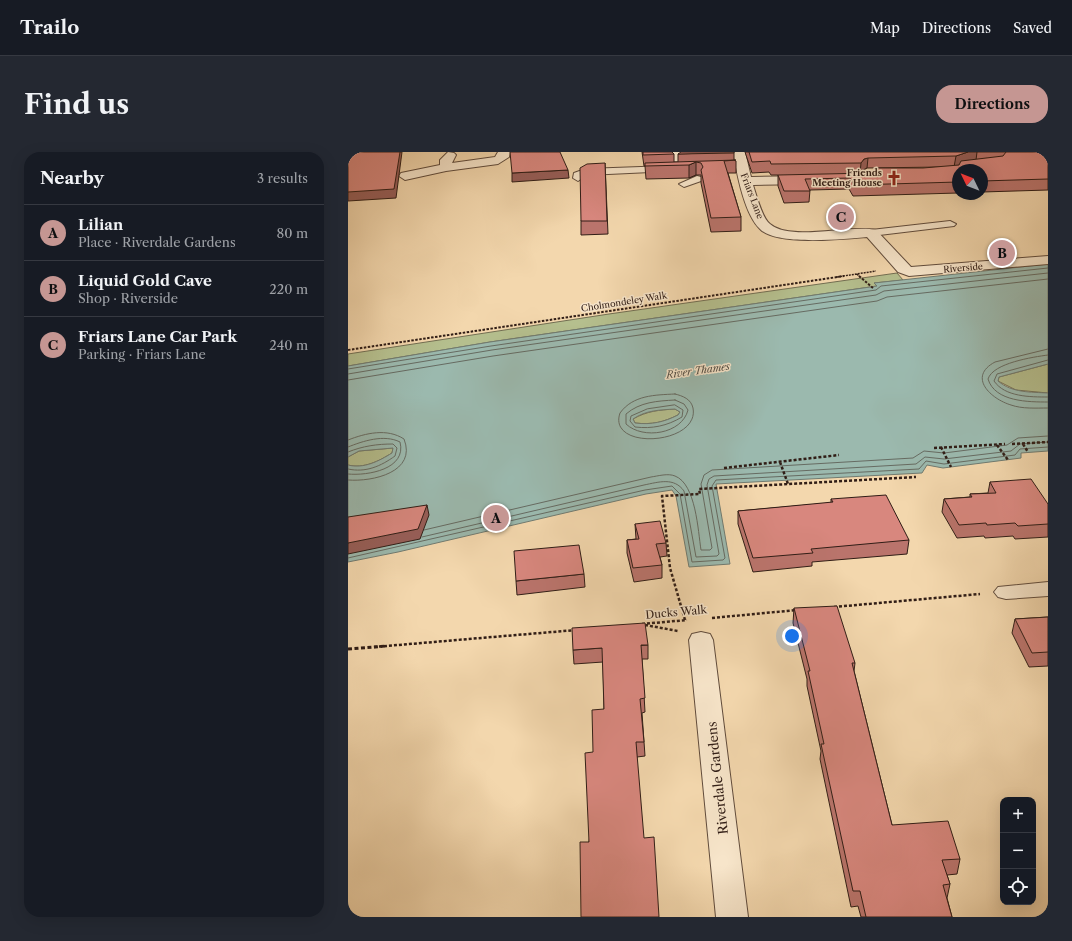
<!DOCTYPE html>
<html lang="en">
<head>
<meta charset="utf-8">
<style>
  :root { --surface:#171b24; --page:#242831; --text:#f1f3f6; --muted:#9ea1a6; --line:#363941; --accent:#c59692 }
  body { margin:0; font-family:"Libre Caslon Text",serif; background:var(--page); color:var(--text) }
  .controls { position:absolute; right:12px; bottom:12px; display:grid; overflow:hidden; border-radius:8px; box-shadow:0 4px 16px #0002 }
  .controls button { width:36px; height:36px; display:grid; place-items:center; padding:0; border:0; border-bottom:1px solid var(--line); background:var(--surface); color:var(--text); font:20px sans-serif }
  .compass { position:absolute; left:604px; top:12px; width:36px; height:36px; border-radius:50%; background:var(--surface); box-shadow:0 4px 16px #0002; rotate:313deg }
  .you { position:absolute; left:444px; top:484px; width:14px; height:14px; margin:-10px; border:3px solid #fff; border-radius:50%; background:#1a73e8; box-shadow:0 0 0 6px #1a73e833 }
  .badge { display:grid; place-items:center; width:26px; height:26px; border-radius:50%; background:var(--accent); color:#111; font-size:13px; font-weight:700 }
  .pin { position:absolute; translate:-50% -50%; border:2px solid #fff; box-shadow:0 1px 4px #0006 }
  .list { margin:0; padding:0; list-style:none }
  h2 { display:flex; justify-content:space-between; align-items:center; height:52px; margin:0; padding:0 16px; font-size:17px }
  h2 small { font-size:13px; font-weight:400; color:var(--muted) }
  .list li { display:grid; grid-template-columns:26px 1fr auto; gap:12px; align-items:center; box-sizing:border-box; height:56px; padding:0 16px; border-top:1px solid var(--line) }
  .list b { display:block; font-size:15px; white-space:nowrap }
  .list p { margin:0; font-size:13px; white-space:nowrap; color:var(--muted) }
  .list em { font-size:13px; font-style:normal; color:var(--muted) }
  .icon { flex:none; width:22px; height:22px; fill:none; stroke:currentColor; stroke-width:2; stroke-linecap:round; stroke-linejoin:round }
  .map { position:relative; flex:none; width:700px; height:765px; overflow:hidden; border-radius:16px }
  header { display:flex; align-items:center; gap:24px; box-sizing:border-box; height:56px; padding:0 20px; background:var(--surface); border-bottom:1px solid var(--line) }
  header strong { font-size:19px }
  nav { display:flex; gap:22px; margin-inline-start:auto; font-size:14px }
  .intro { display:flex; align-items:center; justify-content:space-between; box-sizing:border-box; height:96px; padding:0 24px }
  h1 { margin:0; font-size:28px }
  .button { padding:10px 18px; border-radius:16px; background:var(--accent); color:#111; font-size:14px; font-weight:700 }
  main { display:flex; gap:24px; padding:0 24px }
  aside { flex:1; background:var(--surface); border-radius:16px; box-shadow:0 4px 16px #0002 }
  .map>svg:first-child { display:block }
</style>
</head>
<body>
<header>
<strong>Trailo</strong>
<nav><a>Map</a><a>Directions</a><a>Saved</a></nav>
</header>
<div class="intro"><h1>Find us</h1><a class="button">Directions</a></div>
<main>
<aside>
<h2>Nearby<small>3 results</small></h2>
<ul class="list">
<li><span class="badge">A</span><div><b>Lilian</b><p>Place · Riverdale Gardens</p></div><em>80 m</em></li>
<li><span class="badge">B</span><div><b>Liquid Gold Cave</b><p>Shop · Riverside</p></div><em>220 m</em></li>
<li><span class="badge">C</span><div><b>Friars Lane Car Park</b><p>Parking · Friars Lane</p></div><em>240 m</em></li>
</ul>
</aside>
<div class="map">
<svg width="700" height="765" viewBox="0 0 700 765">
  <rect width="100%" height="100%" fill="#f3d7ad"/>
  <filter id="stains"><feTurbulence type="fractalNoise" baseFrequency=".005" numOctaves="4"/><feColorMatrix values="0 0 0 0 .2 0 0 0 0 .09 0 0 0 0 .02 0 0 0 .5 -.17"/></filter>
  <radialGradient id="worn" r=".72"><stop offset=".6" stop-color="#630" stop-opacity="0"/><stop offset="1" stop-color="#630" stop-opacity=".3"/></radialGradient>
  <path fill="#b5bf8e" stroke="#726e52" d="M 549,121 L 555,128 L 526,131 L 529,134 L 142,190 L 0,214 L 0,202 L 261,162 Z
    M 700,212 L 700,241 L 668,238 L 650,229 L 651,225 Z
    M 327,257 L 332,260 L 330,263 C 316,270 304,273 287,271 L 285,267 C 299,259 311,258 327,257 Z
    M 45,296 L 44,301 C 31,309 16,317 0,313 L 0,305 L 11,299 Z"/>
  <path fill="#9bb9ae" stroke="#707b71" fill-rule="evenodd" d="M 700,112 L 700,212 L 651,225 L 650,229 C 664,241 683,240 700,241 L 700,299 L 673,301 L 673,306 L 595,316 L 579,313 L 574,321 L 368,332 L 382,412 L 341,415 L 328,344 L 324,338 L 298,342 L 50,400 L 0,410 L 0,313 C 16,317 31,309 44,301 L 45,296 L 11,299 L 0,305 L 0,214 L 142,190 L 529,134 L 526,131 ZM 327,257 L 332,260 L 330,263 C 316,270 304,273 287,271 L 285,267 C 298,258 312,258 327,257 Z"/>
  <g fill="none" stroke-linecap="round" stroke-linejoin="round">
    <path stroke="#666b62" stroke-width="1" d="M 700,197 L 647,210 C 619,225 643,247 663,253 C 674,257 688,256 700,256
      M 700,203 C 685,205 645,211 640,227 C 647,250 681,250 700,250
      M 700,208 L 649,222 L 646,229 C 657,245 682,245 700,245
      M 0,217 L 143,194 L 528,138 L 533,134 L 700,116
      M 0,222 L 144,198 L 528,143 L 536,139 L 700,121
      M 0,228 L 145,204 L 529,149 L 539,145 L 700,127
      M 327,242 C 335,244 343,247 345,256 C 352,293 259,299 272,261 C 285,243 307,243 327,242 Z
      M 327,248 L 336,252 L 340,258 C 334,282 295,288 278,272 L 278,262 C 292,250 309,249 327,248 Z
      M 327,253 L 335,258 L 334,265 C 319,274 304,277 287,275 L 282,269 L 283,264 L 299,257 Z
      M 0,288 C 18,281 39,276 56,287 C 69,320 25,330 0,328
      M 0,295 C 15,289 36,282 52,290 C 59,317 20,324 0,322
      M 0,300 C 15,294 29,292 45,292 L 49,296 L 47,304 C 33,314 18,321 0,317
      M 76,378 L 303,325 C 310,324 320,321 327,324 C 348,332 350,379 353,398 L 362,398 L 364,396 L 353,332 L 356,323 L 364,318 L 565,306 L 576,299 L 596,301 L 659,293 L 670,286 L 700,284
      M 74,385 L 296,333 C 311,330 326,325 336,339 L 348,405 L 369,404 L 371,402 L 359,333 L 361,327 L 366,324 L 568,312 L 577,305 L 596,307 L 663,299 L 672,292 L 700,290
      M 0,406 L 297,338 L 324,334 L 332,342 L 344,410 L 375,408 L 377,406 L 364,334 L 368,328 L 571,317 L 578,309 L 596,312 L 667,303 L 672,297 L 700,295"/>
    <defs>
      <path id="service" d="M 321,14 L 324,15 L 326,17 L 324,19 L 239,23 L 230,29 L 225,26 L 226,21 L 237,17 Z
        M 349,24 L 353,25 L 354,27 L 353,29 L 336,35 L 331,32 Z
        M 602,69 L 608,72 L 606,74 L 523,84 L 517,81 L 523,78 Z"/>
      <path id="minor" d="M 150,0 L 162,0 L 161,5 L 150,12 L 98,19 L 57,28 L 51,24 L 53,21 L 92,13 L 92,8 L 100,0 L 106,1 L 108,3 L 104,11 L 147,5 Z
        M 322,0 L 365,0 L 359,3 L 333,4 L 332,10 L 328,12 L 322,8 Z
        M 385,0 L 397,0 L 403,25 L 461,24 L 467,28 L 461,32 L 405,33 C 408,42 414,66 422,72 C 443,90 502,72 528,78 L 563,115 L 700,104 L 700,112 L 561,124 L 550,120 L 519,85 C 496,87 428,94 412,77 C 396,62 389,21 385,0 Z
        M 700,430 L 700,444 L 658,447 L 650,445 L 646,440 L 650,435 Z
        M 353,480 L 362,482 L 365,488 L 400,765 L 368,765 L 341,488 L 344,482 Z"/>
    </defs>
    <use href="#service" stroke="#614c3c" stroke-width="2"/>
    <use href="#minor" stroke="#614c3c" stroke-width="2"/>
    <path stroke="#301d16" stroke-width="1.5" stroke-dasharray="2 1" stroke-linecap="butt" d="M 509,122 L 512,125
      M 489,125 L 528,119"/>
    <path stroke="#301d16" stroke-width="2" stroke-dasharray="2.5 1.5" stroke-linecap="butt" d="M 511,124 L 525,136
      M 0,198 L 496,124"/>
    <path stroke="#301d16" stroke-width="2.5" stroke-dasharray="3 2" stroke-linecap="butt" d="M 664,292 L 700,290
      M 675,292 L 680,300
      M 649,293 L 660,308
      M 593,295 L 603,315
      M 586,296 L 657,292
      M 432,310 L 440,332
      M 376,316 L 491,303
      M 486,455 L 632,442
      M 364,466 L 449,458
      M 337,468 L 322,416 L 314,344 L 352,342 L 351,337 L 568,325
      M 294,472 L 339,468
      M 297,473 L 330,479
      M 26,495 L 228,478"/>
    <path stroke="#301d16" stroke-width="3" stroke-dasharray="4 2.5" stroke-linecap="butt" d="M 0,497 L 38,494"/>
    <use href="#service" fill="#f7e5ca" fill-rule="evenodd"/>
    <use href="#minor" fill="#f7e5ca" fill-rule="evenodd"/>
  </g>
  <path fill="#ba746c" stroke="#301d16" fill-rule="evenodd" d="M 294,0 L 324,0 L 326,2 L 326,10 L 330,10 L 330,2 L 386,0 L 386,8 L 388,9 L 388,21 L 380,21 L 393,65 L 393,79 L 363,80 L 353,31 L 353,23 L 348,23 L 341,26 L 298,27 L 297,14 L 296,14 Z
    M 397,0 L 700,0 L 700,38 L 634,40 L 634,18 L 610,18 L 610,41 L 505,44 L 501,37 L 462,38 L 461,50 L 436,51 L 430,34 L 430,23 L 423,23 L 421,20 L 404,21 ZM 593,15 L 522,21 L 512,21 L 515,18 L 519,16 Z
    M 257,11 L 260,82 L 233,83 L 233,69 Z
    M 642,330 L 700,352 L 700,385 L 667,387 L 665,384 L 637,386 L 636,384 L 609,386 L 594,360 L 596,347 L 622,345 L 622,342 L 640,341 Z
    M 483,347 L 561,388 L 559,402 L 464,410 L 464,414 L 405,420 L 390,372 L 390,359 L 483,351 Z
    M 287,372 L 318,391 L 319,404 L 312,405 L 314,413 L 314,426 L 286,430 L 279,401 L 279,388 L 288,387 Z
    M 236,422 L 237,435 L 169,443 L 168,429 Z
    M 446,456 L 507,511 L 506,519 L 544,673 L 612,707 L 609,722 L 599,723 L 602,732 L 599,746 L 604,765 L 513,765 L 510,754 L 503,755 L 472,607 L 473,599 L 459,534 L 459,527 L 445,471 Z
    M 700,465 L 700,514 L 681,515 L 664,481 L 667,467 Z
    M 300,493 L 300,507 L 294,507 L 297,560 L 294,561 L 297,604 L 289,605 L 241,690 L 256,557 L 255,510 L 226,512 L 225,498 Z"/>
  <path fill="#975e58" stroke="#301d16" d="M 52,0 L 54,0 L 48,46 L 0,49 L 0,40 Z
    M 620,0 L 629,0 L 628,8 L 606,15 L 608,4 Z
    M 520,6 L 519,16 L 515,18 L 512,22 L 513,11 L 516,7 Z
    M 348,10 L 348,23 L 341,26 L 341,13 Z
    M 220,18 L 221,26 L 164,30 L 164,21 Z
    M 79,353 L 81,363 L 72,387 L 0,402 L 0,391 Z"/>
  <path fill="#d8877e" stroke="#301d16" d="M 0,0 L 52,0 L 46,37 L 0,40 Z
    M 162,0 L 212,0 L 220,18 L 164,21 Z
    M 295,0 L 324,0 L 326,2 L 295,3 Z
    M 333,0 L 386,0 L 386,1 L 330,2 Z
    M 401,0 L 620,0 L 608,4 L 520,6 L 516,7 L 513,11 L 423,12 L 422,9 L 404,10 Z
    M 658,0 L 700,0 L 700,27 L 634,29 L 634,18 L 610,18 L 610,30 L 506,33 L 502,26 L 457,27 L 462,39 L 436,39 L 430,23 L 522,21 L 526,20 L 529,16 L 575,16 L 611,13 L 613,9 L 655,4 Z
    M 388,8 L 376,9 L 393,65 L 363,66 L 353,18 L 355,15 L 353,11 L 348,10 L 341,13 L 297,14 L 297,11 Z
    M 257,11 L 259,69 L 233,69 L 232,16 L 239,12 Z
    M 683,327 L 700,352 L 700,372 L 670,374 L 667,371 L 639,373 L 638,371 L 611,373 L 596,347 L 624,345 L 622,342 L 648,341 L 642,330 Z
    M 538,343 L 561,388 L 463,397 L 465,401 L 405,406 L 390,359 L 485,350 L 483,347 Z
    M 79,353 L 70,377 L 0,391 L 0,365 Z
    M 312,369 L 318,391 L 308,392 L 314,413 L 285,416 L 279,388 L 291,387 L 287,372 Z
    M 231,393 L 236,422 L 168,429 L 166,399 Z
    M 489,454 L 507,511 L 504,511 L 544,673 L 600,669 L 612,707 L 594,708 L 602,732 L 595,733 L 604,765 L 518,765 L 512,739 L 505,739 L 473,592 L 476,592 L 460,519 L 462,519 L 446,456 Z
    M 700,465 L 700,500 L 684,501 L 667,467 Z
    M 297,471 L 300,493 L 293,493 L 297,546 L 292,547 L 296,590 L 288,590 L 296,686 L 306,685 L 311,765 L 233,765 L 232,690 L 241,690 L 237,601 L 245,600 L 244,558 L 256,557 L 254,496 L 225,498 L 224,476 Z"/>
  <defs>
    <symbol id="church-bare" viewBox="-9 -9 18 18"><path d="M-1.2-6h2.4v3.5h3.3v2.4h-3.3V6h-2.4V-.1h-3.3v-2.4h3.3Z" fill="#8f2418" stroke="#f7e5ca" stroke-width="2.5" paint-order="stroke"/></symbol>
  </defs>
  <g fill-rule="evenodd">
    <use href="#church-bare" x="535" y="15" width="22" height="22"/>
  </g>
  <g text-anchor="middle" stroke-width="3" stroke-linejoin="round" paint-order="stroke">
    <g font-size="9" font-weight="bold" fill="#301d16" stroke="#f7e5ca" text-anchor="end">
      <text x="534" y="24">Friends<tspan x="534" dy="10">Meeting House</tspan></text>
    </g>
    <g font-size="9" fill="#301d16" stroke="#f7e5ca">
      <text transform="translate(404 44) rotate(69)" y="3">Friars Lane</text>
      <text transform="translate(615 116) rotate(-5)" y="3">Riverside</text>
      <text transform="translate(276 150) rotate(-9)" y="3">Cholmondeley Walk</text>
    </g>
    <g font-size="10" font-style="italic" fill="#504c44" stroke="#f7e5ca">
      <text transform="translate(350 218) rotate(-8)" y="4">River Thames</text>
    </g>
    <g font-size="11" fill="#301d16" stroke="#f7e5ca">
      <text transform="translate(328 460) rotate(-5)" y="4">Ducks Walk</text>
    </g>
    <g font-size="13" fill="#301d16" stroke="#f7e5ca">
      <text transform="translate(369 626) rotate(-96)" y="5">Riverdale Gardens</text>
    </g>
  </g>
  <rect width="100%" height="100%" filter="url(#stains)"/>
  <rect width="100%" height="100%" fill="url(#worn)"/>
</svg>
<div class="controls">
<button>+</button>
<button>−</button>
<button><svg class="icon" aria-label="locate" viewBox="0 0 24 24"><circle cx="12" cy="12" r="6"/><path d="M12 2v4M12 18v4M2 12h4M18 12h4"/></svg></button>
</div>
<svg class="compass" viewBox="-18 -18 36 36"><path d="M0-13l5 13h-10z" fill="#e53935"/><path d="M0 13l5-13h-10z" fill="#9ea1a6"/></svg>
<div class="you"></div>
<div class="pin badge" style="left:148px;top:366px">A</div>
<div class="pin badge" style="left:654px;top:101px">B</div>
<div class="pin badge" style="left:493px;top:65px">C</div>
</div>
</main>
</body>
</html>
